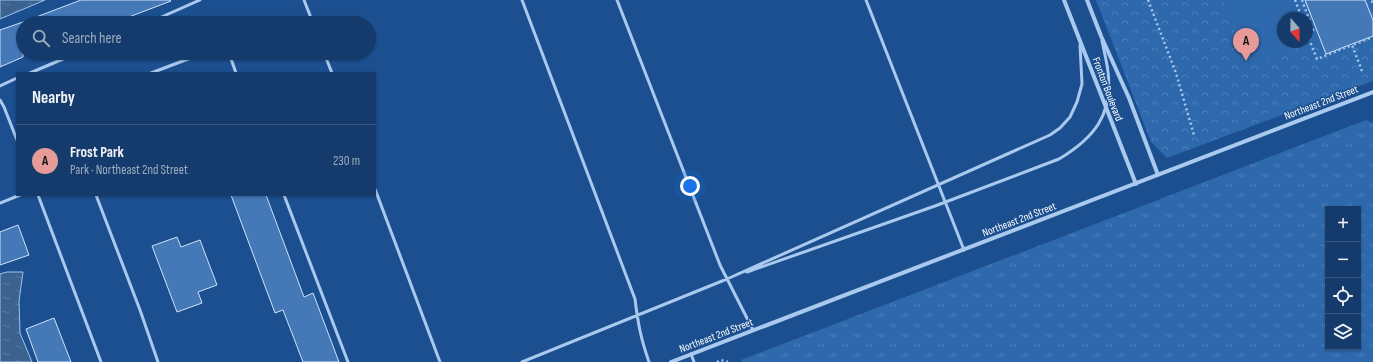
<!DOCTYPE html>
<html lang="en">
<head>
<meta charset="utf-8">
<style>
  :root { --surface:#143b6b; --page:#1d4271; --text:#f1f3f6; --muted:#9dadc1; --line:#33557e; --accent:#e69b98 }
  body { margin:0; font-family:"Sofia Sans Condensed",sans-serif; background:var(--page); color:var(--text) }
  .controls { position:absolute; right:12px; bottom:12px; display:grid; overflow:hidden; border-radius:0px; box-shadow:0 1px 3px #0004 }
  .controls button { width:36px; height:36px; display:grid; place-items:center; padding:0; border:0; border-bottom:1px solid var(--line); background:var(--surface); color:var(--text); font:20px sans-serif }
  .compass { position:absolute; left:1277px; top:12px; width:36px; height:36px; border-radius:50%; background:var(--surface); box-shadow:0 1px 3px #0004; rotate:160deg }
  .you { position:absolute; left:690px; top:186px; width:14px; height:14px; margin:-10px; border:3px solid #fff; border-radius:50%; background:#1a73e8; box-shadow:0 0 0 6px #1a73e833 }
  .badge { display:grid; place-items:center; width:26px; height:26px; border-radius:50%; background:var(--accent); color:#111; font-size:13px; font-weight:700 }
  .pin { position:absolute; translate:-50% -33px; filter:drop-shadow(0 1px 2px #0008) }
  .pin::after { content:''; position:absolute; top:21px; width:14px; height:12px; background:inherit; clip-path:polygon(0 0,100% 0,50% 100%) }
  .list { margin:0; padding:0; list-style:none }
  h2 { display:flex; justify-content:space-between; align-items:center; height:52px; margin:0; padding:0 16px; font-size:17px }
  h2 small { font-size:13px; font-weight:400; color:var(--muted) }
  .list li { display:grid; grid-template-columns:26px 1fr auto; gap:12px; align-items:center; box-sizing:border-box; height:72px; padding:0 16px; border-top:1px solid var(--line) }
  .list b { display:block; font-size:15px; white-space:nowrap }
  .list p { margin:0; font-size:13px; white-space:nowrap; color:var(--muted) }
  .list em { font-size:13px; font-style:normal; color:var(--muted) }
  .icon { flex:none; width:22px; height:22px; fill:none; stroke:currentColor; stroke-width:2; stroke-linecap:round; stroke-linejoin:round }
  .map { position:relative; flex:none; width:1373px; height:362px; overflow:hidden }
  .search { position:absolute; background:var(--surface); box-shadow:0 1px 3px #0004; left:16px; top:16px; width:360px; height:44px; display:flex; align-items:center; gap:10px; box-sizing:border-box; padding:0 14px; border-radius:22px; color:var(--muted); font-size:15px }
  .panel { position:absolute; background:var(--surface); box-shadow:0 1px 3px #0004; left:16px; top:72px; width:360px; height:124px; border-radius:0px }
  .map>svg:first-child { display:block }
</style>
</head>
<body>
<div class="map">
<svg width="1373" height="362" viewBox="0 0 1373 362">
  <defs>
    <pattern id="grass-tufts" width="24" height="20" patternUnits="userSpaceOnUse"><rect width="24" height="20" fill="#2e69ad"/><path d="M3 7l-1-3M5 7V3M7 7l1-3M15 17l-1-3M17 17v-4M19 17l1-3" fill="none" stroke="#4d80b9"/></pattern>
    <pattern id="forest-crowns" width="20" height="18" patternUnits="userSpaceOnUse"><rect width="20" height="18" fill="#2e69ad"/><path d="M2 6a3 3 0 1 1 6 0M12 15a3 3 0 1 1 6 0" fill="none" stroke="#4d80b9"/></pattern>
    <pattern id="water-ripples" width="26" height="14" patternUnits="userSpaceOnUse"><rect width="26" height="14" fill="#3c6290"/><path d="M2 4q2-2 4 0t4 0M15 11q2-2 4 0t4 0" fill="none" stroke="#597aa1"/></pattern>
  </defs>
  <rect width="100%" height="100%" fill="#1b4f8f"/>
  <path fill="url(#grass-tufts)" fill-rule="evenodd" d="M 1366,120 L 1373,123 L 1373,362 L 742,362 L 741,360 ZM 1328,209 L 1358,209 L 1358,347 L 1328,347 Z"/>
  <path fill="url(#forest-crowns)" fill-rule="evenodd" d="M 1096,0 L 1373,0 L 1373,81 L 1167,158 L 1151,142 ZM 1283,18 L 1307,18 L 1307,42 L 1283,42 Z"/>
  <path fill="#2e69ad" d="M 1223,0 L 1293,0 L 1300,18 L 1283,18 L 1283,42 L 1307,42 L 1307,37 L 1309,43 L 1248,66 Z"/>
  <path fill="url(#water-ripples)" stroke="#9cc4f0" d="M 0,0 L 45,0 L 0,19 Z
    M 7,272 L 23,272 L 19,301 L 20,333 L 32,362 L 0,362 L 0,274 Z"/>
  <path fill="#4478b7" stroke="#cfe3fa" d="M 81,0 L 170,0 L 171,1 L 113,23 L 23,23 L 23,22 Z
    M 1305,0 L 1365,0 L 1373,20 L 1373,36 L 1326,54 Z
    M 23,22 L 23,57 L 0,67 L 0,30 Z
    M 231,195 L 266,195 L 304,297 L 313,293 L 339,362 L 303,362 L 283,310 L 275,313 Z
    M 18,225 L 29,255 L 0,265 L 0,232 Z
    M 177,237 L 181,247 L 200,240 L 217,285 L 198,292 L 202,303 L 177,312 L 152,246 Z
    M 54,318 L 71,362 L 38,362 L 26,329 Z"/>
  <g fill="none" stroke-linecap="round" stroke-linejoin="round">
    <path stroke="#a9c9ee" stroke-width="2.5" stroke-dasharray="2 3" stroke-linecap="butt" d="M 1148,0 L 1176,73 L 1194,135
      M 1295,0 L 1302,18
      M 1302,0 L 1313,30 L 1307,32
      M 1373,1 L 1372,2 L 1373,5
      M 1307,34 L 1317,59 L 1352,45
      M 1362,71 L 1352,45 L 1373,37
      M 717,362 L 721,360 L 728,362"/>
    <path stroke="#a9c9ee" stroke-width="3" d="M 304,0 L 313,23
      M 522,0 L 635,299 C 638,324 641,339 649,362
      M 617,0 L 720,265 L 753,330
      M 866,0 L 964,250
      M 148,23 L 200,0
      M 229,53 L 236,73
      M 324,53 L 332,73
      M 30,73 L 77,53
      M 151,73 L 204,53
      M 0,86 L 17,78
      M 0,100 L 4,107 L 17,140
      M 375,189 L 440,362
      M 38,195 L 101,362
      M 96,195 L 140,310 L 158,362
      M 284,195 L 348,362
      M 0,203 L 20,195
      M 747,272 L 935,206 L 1059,159 C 1094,138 1113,115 1108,72 C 1107,62 1104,51 1102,41
      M 691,354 L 694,362
      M 522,362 L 727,279 L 1050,135 L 1060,128 L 1070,117 L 1077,102 L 1082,84 L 1080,45"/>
    <path stroke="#a9c9ee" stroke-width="4" d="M 1064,0 L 1136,184
      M 1087,0 L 1101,36 L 1129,98 L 1158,175
      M 671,362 L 1373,92"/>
  </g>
  <g text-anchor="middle" stroke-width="3" stroke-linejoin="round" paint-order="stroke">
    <g font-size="11" fill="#fff" stroke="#1b4f8f">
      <text transform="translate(1108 89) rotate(69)" y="4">Fronton Boulevard</text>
      <text transform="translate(1321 102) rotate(-21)" y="4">Northeast 2nd Street</text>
      <text transform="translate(1019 219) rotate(-21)" y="4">Northeast 2nd Street</text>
      <text transform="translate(716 335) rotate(-21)" y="4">Northeast 2nd Street</text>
    </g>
  </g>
</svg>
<div class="controls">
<button>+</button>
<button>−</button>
<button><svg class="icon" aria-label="locate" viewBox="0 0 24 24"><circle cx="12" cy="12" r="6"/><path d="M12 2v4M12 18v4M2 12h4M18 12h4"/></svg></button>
<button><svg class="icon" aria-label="layers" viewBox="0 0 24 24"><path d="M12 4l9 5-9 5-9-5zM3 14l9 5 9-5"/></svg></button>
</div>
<svg class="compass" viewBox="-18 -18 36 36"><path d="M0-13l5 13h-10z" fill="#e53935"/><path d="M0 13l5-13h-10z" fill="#9dadc1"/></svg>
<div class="you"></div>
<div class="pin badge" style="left:1246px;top:61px">A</div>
<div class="search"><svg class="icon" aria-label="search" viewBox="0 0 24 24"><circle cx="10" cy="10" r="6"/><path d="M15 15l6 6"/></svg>Search here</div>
<section class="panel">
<h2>Nearby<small></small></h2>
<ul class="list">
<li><span class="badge">A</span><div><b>Frost Park</b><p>Park · Northeast 2nd Street</p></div><em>230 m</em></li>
</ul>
</section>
</div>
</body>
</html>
